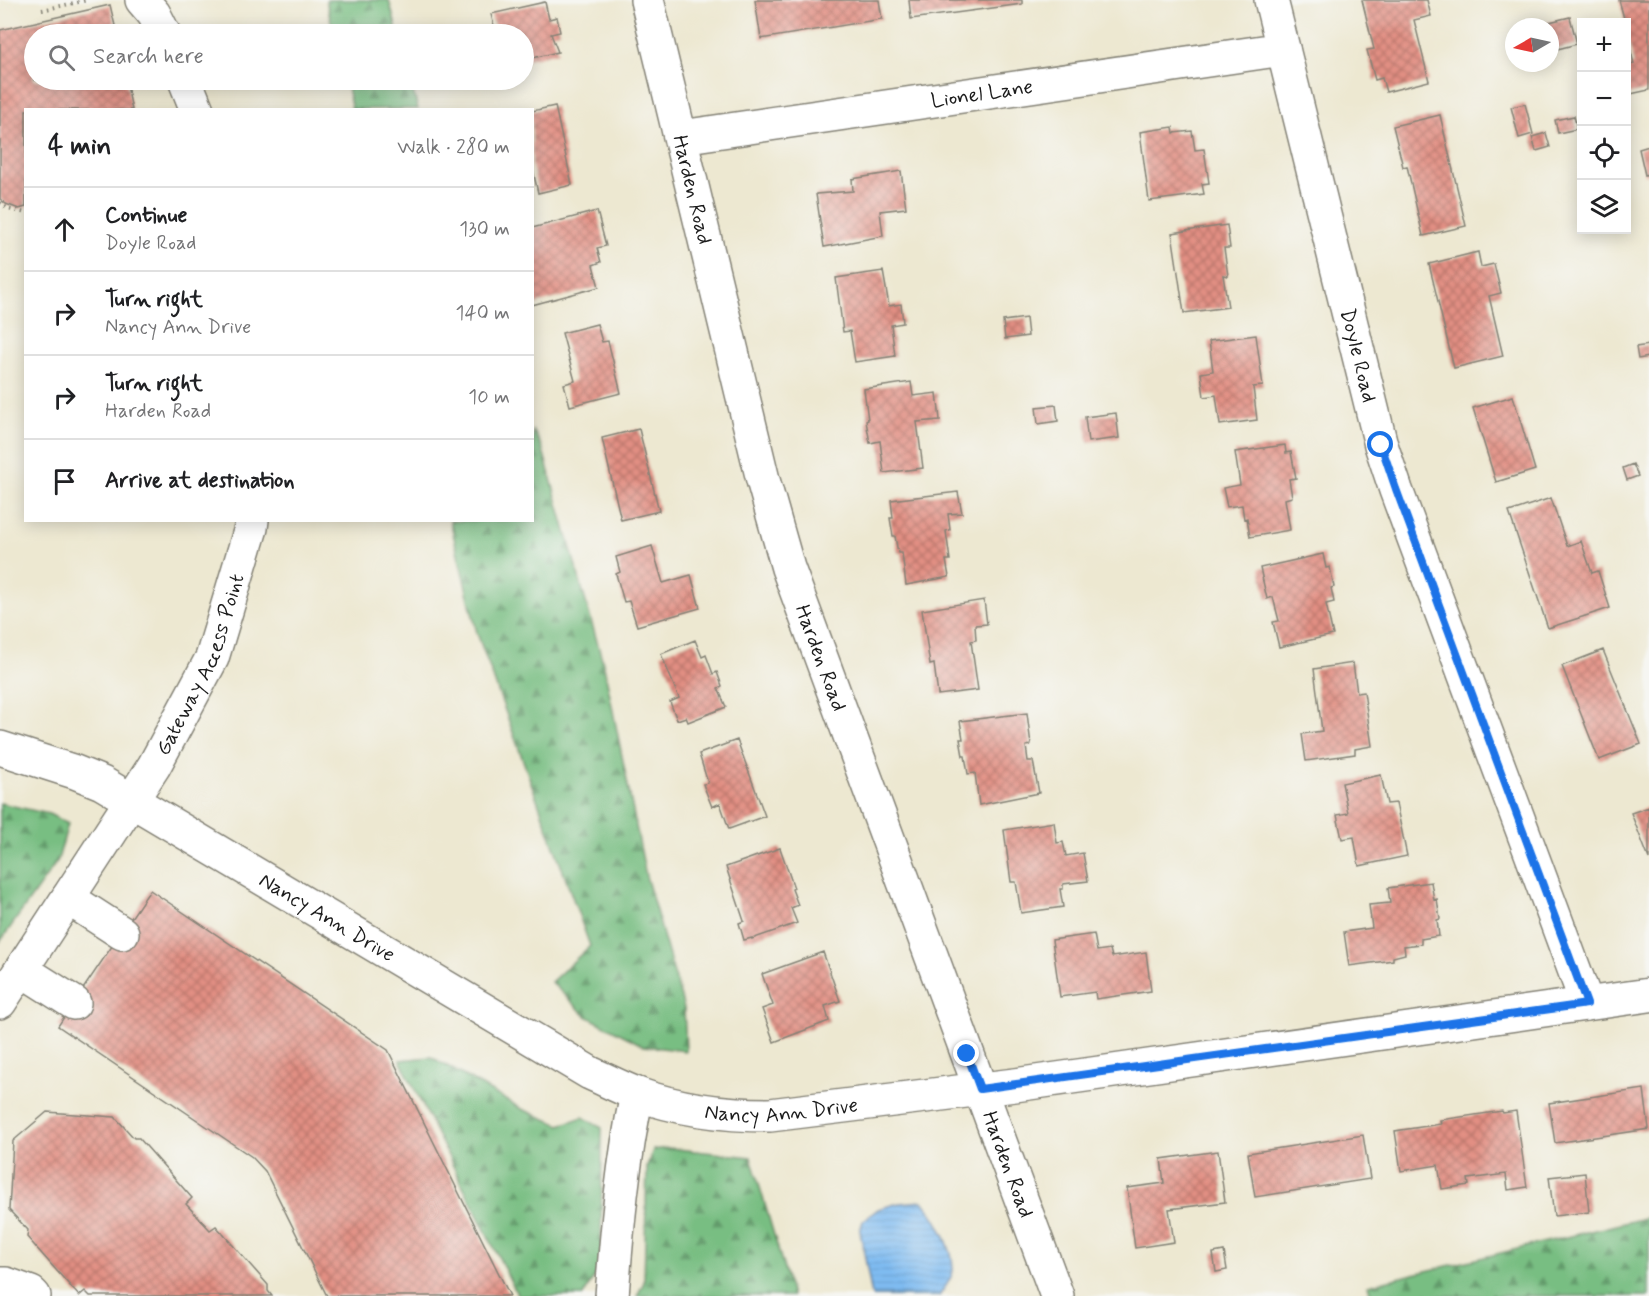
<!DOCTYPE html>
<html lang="en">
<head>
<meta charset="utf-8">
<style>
  :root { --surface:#fff; --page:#f6f6f6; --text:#202124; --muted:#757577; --line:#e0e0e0 }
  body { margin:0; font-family:Mynerve,sans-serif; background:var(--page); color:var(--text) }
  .controls { position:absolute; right:18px; top:18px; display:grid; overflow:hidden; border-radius:0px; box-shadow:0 3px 15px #0003 }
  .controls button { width:54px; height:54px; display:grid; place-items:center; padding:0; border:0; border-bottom:2px solid var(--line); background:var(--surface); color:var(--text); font:30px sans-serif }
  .compass { position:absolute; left:1505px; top:18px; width:54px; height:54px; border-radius:50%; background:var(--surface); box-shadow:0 3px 15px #0003; rotate:261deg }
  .stop { position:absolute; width:18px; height:18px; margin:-14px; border:4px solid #1a73e8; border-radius:50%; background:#fff }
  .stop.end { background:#1a73e8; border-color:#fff; box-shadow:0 2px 6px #0008 }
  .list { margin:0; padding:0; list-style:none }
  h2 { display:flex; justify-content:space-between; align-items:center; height:78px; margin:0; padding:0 24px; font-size:26px }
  h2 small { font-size:20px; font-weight:400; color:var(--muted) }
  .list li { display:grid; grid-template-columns:39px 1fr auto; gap:18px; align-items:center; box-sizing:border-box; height:84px; padding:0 24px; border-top:2px solid var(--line) }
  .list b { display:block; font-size:22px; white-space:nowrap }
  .list p { margin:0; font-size:20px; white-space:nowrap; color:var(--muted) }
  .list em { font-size:20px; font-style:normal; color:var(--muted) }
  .icon { flex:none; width:33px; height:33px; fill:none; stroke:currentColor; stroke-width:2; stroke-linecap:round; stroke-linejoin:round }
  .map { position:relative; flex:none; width:1649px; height:1296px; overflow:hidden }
  .search { position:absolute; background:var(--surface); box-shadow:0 3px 15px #0003; left:24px; top:24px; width:510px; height:66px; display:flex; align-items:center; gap:15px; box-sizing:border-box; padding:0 21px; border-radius:33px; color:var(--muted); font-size:22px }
  .panel { position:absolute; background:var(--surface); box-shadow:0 3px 15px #0003; left:24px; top:108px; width:510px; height:414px; border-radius:0px }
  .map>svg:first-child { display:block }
</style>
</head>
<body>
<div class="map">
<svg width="1649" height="1296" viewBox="0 0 1649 1296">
  <defs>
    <pattern id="forest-firs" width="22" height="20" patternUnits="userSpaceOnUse" patternTransform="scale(1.5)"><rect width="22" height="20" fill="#78be82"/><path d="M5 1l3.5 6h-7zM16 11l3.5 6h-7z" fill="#629a6a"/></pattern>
    <pattern id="water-rules" width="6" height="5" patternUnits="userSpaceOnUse" patternTransform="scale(1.5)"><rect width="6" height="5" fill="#7fbcf2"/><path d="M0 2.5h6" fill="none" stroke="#6da1cf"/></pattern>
    <pattern id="building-cross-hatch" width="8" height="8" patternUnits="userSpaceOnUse" patternTransform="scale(1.5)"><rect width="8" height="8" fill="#e28f83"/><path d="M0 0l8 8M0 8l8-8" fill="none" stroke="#b6746a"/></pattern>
  </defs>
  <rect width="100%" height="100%" fill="#f6f6f2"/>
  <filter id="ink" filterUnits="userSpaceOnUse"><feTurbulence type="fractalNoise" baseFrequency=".0167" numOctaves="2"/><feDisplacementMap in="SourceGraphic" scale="12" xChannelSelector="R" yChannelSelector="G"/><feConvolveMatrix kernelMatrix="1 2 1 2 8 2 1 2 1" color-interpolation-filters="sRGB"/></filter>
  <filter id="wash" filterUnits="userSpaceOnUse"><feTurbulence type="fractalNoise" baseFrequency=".008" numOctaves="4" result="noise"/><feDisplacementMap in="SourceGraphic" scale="24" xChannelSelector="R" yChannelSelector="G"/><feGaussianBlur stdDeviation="1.35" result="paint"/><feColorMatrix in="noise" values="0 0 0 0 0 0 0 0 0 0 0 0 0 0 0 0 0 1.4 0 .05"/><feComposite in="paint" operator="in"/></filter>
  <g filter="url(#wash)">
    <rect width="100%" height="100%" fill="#ede8d1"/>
    <path fill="url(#forest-firs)" stroke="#4a6d4f" stroke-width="1.5" d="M 326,0 L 389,0 L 398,34 L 334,34 Z
      M 345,80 L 410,80 L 418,109 L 352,109 Z
      M 533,430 L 542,447 L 604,666 L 646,876 L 684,1008 L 686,1051 L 644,1046 L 586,1016 L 551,982 L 590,946 L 477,633 L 450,521 L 532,520 Z
      M 0,803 L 49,814 L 68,824 L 58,860 L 0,942 Z
      M 431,1057 L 522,1109 L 560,1125 L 583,1117 L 602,1128 L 601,1265 L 583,1296 L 518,1296 L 400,1060 Z
      M 668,1148 L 751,1157 L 792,1296 L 637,1296 L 644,1282 L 647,1166 L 653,1150 Z
      M 1649,1217 L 1649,1296 L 1371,1296 L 1368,1285 Z"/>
    <path fill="url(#water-rules)" stroke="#4e6c87" stroke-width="1.5" d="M 923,1201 C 937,1219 954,1248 953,1271 C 952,1279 943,1290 939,1296 L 872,1296 L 860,1231 L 863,1221 L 878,1209 L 899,1203 Z"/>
    <g id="blocks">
      <path fill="url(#building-cross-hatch)" d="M 755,0 L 879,0 L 882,19 L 761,39 Z
        M 909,0 L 1022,0 L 1022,4 L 911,19 Z
        M 1362,0 L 1427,0 L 1431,16 L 1414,20 L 1429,81 L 1386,92 L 1382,78 L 1375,80 L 1367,50 L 1374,49 Z
        M 1619,0 L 1649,0 L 1649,90 L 1626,95 L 1626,66 L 1634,64 L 1626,31 L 1626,22 L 1625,22 Z
        M 545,2 L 549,19 L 557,17 L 560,32 L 551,34 L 558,52 L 524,60 L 524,34 L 496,34 L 491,14 Z
        M 110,5 L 117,34 L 34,34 L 34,80 L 126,80 L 132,110 L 26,110 L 26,207 L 19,209 L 6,204 L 0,199 L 0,30 Z
        M 1570,17 L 1577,44 L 1550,51 L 1550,27 L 1542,27 L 1541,24 Z
        M 1525,104 L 1533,134 L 1519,138 L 1511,107 Z
        M 555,106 L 572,185 L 538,193 L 532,166 L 532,111 Z
        M 1440,115 L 1466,226 L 1423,236 L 1407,166 L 1403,167 L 1393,126 Z
        M 1574,116 L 1577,129 L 1558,133 L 1555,120 Z
        M 1173,127 L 1174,133 L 1192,131 L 1195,150 L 1204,149 L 1209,183 L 1202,184 L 1204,194 L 1149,201 L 1140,132 Z
        M 1546,133 L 1550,147 L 1536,151 L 1532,137 Z
        M 1649,146 L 1649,174 L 1645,175 L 1639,149 Z
        M 901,171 L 906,208 L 880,211 L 883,236 L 824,247 L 816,194 L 853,191 L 852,179 Z
        M 597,211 L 606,246 L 597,248 L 601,262 L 593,265 L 599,287 L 532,305 L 532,228 Z
        M 1227,225 L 1230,248 L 1224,248 L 1228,276 L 1223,275 L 1228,307 L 1184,313 L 1172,233 Z
        M 1478,252 L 1481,267 L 1494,264 L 1501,293 L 1489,296 L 1503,356 L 1454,368 L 1429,264 Z
        M 883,271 L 889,306 L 901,304 L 903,323 L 891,325 L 895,356 L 855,362 L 850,331 L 843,332 L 836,278 Z
        M 1026,318 L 1028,336 L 1005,339 L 1003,321 Z
        M 597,324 L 602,342 L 608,341 L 621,393 L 570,406 L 564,384 L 575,381 L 562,333 Z
        M 1256,335 L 1263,386 L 1253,387 L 1257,420 L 1220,425 L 1216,395 L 1204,397 L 1201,373 L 1213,371 L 1209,341 Z
        M 1649,345 L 1649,357 L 1638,359 L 1636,347 Z
        M 911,382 L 913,396 L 937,393 L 940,420 L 917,422 L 923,468 L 884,473 L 880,441 L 870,443 L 866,421 L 868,420 L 864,389 Z
        M 1513,396 L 1535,470 L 1496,482 L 1473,408 Z
        M 1056,405 L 1058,421 L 1038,424 L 1036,407 Z
        M 1116,413 L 1119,438 L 1088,442 L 1085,417 Z
        M 639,429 L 659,511 L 621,520 L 602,438 Z
        M 1285,445 L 1286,453 L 1291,452 L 1296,478 L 1289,479 L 1292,497 L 1285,499 L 1290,530 L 1250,537 L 1247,518 L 1244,519 L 1242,505 L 1227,507 L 1223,488 L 1240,485 L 1235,452 Z
        M 1633,464 L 1638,476 L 1627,480 L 1623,468 Z
        M 958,492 L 962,513 L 948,514 L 950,530 L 946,531 L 950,560 L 946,560 L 949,577 L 906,585 L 902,553 L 898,553 L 895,536 L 893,536 L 890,518 L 893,518 L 891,500 Z
        M 1551,498 L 1567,546 L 1581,541 L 1592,573 L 1598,571 L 1610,608 L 1548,628 L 1509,512 Z
        M 652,546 L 663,583 L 691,575 L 700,608 L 637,626 L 629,601 L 624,602 L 616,574 L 620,572 L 616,557 Z
        M 1323,554 L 1326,568 L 1330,567 L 1334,587 L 1331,588 L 1334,602 L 1326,604 L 1333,635 L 1279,647 L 1273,622 L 1279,621 L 1273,597 L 1267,599 L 1260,568 Z
        M 984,600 L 987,624 L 975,625 L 976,640 L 971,641 L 978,690 L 938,695 L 934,664 L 930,665 L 922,610 Z
        M 695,640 L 702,657 L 706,655 L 713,674 L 717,672 L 722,686 L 718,688 L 726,707 L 688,722 L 686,717 L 677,720 L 670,702 L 679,698 L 661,654 Z
        M 1603,650 L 1641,744 L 1599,760 L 1562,666 Z
        M 1353,663 L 1357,693 L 1364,692 L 1372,746 L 1355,749 L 1355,754 L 1306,761 L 1302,734 L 1322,731 L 1314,669 Z
        M 1027,713 L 1031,745 L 1026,746 L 1028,761 L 1033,761 L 1039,793 L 979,805 L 975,773 L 968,774 L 965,756 L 963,756 L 960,739 L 963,739 L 960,721 Z
        M 737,740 L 765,816 L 729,829 L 720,803 L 712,807 L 703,784 L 708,783 L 699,754 Z
        M 1381,775 L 1387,804 L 1396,803 L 1407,856 L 1359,866 L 1354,837 L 1342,839 L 1337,815 L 1348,813 L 1342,783 Z
        M 1649,807 L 1649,859 L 1631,813 Z
        M 1054,822 L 1057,843 L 1063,842 L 1066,856 L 1083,853 L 1088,881 L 1063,884 L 1063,889 L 1060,889 L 1063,907 L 1021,913 L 1016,882 L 1011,882 L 1004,830 Z
        M 780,848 L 794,888 L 792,889 L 798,905 L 791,908 L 797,923 L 752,939 L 752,938 L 744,940 L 739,923 L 744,921 L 726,867 Z
        M 1431,882 L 1434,900 L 1437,899 L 1440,919 L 1437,920 L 1439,936 L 1421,939 L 1421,944 L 1404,946 L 1405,954 L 1393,957 L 1393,960 L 1349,966 L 1344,932 L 1372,928 L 1369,905 L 1390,903 L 1388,888 Z
        M 150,890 L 388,1050 L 510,1296 L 327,1296 L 265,1171 L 252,1157 L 58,1026 Z
        M 1094,934 L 1097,951 L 1110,949 L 1112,957 L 1146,952 L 1151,991 L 1096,999 L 1095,992 L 1060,997 L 1052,940 Z
        M 823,952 L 840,1001 L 825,1006 L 829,1021 L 774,1042 L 762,1009 L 773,1005 L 762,974 Z
        M 1644,1089 L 1649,1129 L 1555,1143 L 1549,1103 Z
        M 1502,1111 L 1503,1113 L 1516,1111 L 1527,1187 L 1508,1190 L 1506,1174 L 1468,1179 L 1469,1185 L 1442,1189 L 1438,1165 L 1401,1171 L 1395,1131 L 1441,1124 L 1440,1120 Z
        M 47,1112 L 115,1117 L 134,1138 L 139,1138 L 192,1198 L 186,1204 L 210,1230 L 216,1226 L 268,1285 L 268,1291 L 272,1296 L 90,1296 L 85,1291 L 79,1296 L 27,1237 L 28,1230 L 9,1210 L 13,1141 Z
        M 1363,1135 L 1370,1179 L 1255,1197 L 1248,1153 Z
        M 1218,1151 L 1225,1202 L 1169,1209 L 1174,1242 L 1135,1248 L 1127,1188 L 1164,1183 L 1161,1159 Z
        M 1585,1173 L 1589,1212 L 1554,1216 L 1549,1177 Z
        M 1224,1251 L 1227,1270 L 1216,1272 L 1213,1253 Z"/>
    </g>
  </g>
  <g filter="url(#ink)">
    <use href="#blocks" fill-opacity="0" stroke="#848276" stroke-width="1.5"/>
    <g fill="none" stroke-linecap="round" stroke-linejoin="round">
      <defs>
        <g id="minor">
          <path d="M 142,0 L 154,14 L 164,34"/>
          <path id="s1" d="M 647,0 L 763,480 L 788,568 L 1057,1296"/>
          <path id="s2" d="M 1271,0 L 1381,445 L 1396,490 L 1587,1004"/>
          <path d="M 185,80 L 197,110"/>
          <path id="s3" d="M 681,137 L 1283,49"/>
          <path id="s4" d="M 0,748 L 75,772 L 102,783 L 590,1073 C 606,1080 621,1088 637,1094 C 681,1110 724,1115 770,1115 L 1015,1085 L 1649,995"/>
          <path d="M 68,898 L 122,933"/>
          <path d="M 22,970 L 74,1003"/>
          <path id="s5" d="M 0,1002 L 154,766 L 212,658 L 251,528 L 252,520"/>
          <path d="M 0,1284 L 6,1284 L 31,1293 L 34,1296"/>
          <path d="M 612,1296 C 617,1228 623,1161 637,1094"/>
        </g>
      </defs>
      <use href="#minor" stroke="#848276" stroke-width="36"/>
      <path stroke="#848276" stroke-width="4" stroke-dasharray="1.5 4.5" stroke-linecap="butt" d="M 42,10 L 88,0
        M 0,203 L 8,209 L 26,213"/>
      <use href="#minor" stroke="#fff" stroke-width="33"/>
    </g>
  </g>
  <g fill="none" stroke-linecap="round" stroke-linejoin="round" filter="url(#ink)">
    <path stroke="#1a73e8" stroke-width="8" d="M 967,1054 L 980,1089 L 1587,1004 L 1396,489 L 1381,445"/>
  </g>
  <g text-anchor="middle" stroke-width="4.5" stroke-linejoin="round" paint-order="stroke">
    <g font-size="21" fill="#1c1c1c" stroke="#f6f6f2">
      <text dy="7" stroke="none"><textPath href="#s3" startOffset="304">Lionel Lane</textPath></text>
      <text dy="7" stroke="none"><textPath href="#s1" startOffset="195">Harden Road</textPath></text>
      <text dy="7" stroke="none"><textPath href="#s2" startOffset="366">Doyle Road</textPath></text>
      <text dy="7" stroke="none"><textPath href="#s1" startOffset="681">Harden Road</textPath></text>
      <text dy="7" stroke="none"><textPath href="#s5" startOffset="394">Gateway Access Point</textPath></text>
      <text dy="7" stroke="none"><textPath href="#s4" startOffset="370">Nancy Ann Drive</textPath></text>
      <text dy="7" stroke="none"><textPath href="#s4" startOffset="874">Nancy Ann Drive</textPath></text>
      <text dy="7" stroke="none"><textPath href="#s1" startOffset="1221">Harden Road</textPath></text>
    </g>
  </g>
</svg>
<div class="controls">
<button>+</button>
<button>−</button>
<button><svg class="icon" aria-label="locate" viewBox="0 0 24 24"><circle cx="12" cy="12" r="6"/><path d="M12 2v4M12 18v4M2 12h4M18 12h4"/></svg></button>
<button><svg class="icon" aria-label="layers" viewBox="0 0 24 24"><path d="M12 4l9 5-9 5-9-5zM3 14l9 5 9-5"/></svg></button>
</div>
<svg class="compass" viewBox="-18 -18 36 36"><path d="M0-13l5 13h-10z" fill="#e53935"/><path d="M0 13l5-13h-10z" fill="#757577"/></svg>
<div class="stop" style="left:1381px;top:445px"></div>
<div class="stop end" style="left:967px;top:1054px"></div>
<div class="search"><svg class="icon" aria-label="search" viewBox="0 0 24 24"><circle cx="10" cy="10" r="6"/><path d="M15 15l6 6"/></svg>Search here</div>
<section class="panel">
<h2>4 min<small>Walk · 280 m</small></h2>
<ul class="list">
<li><svg class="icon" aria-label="ahead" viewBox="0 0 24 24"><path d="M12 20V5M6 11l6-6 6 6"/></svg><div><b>Continue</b><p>Doyle Road</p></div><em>130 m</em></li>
<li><svg class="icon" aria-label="right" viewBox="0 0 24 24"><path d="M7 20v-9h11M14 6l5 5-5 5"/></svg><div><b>Turn right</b><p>Nancy Ann Drive</p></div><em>140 m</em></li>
<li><svg class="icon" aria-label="right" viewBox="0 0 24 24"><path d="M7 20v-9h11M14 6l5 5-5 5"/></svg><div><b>Turn right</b><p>Harden Road</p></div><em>10 m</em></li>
<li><svg class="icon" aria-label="arrive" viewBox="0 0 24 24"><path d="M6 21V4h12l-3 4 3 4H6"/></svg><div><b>Arrive at destination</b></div></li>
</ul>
</section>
</div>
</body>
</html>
